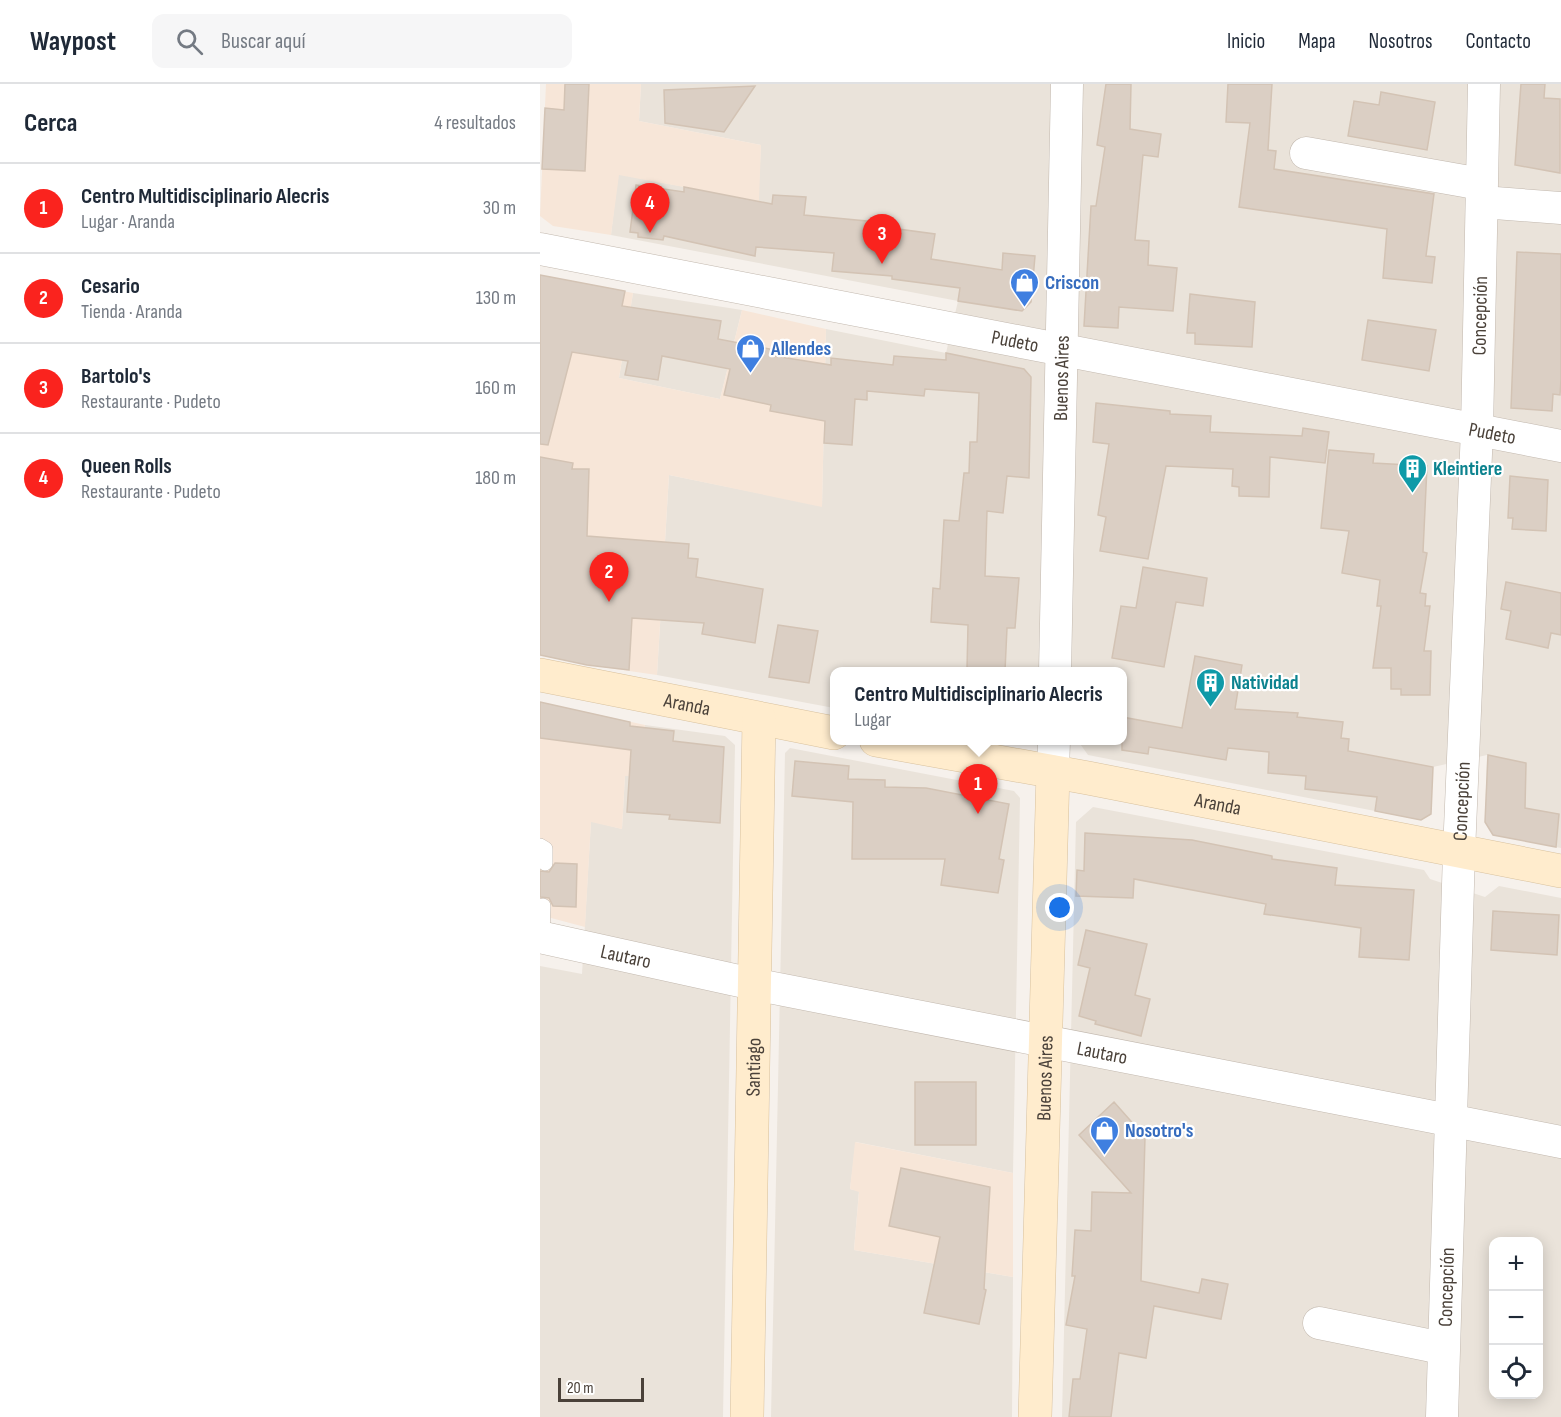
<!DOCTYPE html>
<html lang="es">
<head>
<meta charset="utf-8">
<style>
  :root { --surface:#fff; --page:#f6f6f7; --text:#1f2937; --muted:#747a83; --line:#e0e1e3; --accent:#fa231e }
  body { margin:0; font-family:"Sofia Sans Condensed",sans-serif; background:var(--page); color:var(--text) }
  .controls { position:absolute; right:18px; bottom:18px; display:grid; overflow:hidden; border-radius:12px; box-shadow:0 3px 15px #0003 }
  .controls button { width:54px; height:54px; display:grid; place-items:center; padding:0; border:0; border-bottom:2px solid var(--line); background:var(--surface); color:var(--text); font:30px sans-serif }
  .scale { position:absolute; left:18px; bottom:15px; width:86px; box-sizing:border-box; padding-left:6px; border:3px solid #4a4139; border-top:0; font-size:16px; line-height:21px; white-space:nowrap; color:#4a4139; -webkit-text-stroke:4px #fff; paint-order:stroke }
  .you { position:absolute; left:520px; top:824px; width:21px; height:21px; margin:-15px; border:4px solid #fff; border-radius:50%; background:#1a73e8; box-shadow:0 0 0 9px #1a73e833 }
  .badge { display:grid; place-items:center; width:39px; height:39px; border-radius:50%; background:var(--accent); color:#fff; font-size:20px; font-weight:700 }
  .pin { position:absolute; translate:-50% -50px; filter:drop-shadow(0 2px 3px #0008) }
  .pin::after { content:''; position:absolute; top:32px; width:21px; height:18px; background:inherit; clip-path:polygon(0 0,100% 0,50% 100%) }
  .popup { position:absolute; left:290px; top:583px; width:297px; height:78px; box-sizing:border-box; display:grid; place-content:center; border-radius:12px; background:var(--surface); filter:drop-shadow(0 2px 4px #0005); font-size:20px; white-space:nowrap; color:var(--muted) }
  .popup b { font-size:22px; color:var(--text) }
  .popup::after { content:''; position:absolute; left:50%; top:100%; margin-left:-12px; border:12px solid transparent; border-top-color:var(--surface) }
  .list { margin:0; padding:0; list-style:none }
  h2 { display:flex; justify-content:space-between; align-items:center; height:78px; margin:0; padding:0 24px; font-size:26px }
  h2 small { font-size:20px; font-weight:400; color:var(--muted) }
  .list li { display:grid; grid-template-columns:39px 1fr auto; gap:18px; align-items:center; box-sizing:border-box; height:90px; padding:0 24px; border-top:2px solid var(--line) }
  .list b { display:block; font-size:22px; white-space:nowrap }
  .list p { margin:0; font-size:20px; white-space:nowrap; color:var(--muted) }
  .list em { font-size:20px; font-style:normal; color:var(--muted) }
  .icon { flex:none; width:33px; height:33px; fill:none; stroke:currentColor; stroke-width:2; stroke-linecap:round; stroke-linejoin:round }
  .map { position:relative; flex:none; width:1021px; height:1333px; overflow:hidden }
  header { display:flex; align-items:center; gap:36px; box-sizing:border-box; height:84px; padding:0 30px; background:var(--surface); border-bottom:2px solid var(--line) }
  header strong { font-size:28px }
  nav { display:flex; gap:33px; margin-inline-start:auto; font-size:21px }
  .search { width:420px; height:54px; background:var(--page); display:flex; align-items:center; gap:15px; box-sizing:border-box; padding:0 21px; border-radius:12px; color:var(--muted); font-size:22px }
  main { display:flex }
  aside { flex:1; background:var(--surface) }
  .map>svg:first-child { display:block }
</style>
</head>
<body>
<header>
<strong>Waypost</strong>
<div class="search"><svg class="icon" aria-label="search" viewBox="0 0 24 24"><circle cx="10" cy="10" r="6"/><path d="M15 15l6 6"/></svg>Buscar aquí</div>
<nav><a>Inicio</a><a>Mapa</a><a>Nosotros</a><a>Contacto</a></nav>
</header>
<main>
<aside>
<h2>Cerca<small>4 resultados</small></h2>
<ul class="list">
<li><span class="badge">1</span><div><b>Centro Multidisciplinario Alecris</b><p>Lugar · Aranda</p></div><em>30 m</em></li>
<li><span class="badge">2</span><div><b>Cesario</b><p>Tienda · Aranda</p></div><em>130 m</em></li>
<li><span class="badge">3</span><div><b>Bartolo's</b><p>Restaurante · Pudeto</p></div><em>160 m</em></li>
<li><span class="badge">4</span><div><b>Queen Rolls</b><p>Restaurante · Pudeto</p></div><em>180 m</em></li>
</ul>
</aside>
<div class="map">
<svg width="1021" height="1333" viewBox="0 0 1021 1333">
  <rect width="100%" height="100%" fill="#f6f1ec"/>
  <path fill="#eae3da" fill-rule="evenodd" d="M 101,0 L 1021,0 L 1021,764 L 953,751 L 945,738 L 947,671 L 893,683 L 891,730 L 881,736 L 548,671 L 538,657 L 582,656 L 582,588 L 294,588 L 294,624 L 117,591 L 129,391 L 282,422 L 286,245 L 406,269 L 418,217 L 71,151 L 78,90 L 218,117 L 221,61 L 99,37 Z
    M 93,209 L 202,226 L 180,315 L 79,294 Z
    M 105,641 L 185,652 L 195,661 L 183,1333 L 0,1333 L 0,882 L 42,890 L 51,737 L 82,745 L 85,691 L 100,692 Z
    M 250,664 L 474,707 L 480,714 L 473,1089 L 316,1058 L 310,1105 L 319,1107 L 314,1166 L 473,1193 L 472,1333 L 231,1333 L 245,669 Z
    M 553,723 L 884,786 L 890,795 L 945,813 L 959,802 L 1021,814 L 1021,1333 L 522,1333 L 536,738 ZM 954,1158 L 999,1158 L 999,1310 L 954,1310 Z"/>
  <path fill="#f7e6d8" d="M 6,0 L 101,0 L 99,37 L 221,61 L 219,117 L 79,91 L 71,151 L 13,142 L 0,132 Z
    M 7,192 L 93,209 L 79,294 L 180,315 L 202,226 L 286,245 L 282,423 L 129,391 L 117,591 L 41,580 L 0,571 L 0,197 Z
    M 0,618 L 105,641 L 100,692 L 85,692 L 82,745 L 51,738 L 45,843 L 0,831 Z
    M 315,1058 L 473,1089 L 473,1193 L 314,1166 L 319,1108 L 310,1105 Z"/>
  <path fill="#dbcfc4" stroke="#d3c3b4" stroke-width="1.5" d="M 25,0 L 49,0 L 45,87 L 2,85 L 5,24 L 24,26 Z
    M 566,0 L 591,0 L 590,45 L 621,50 L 618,73 L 603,71 L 595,156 L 609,157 L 608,181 L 637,184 L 633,227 L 579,223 L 578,244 L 544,242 L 551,122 L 556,122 L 565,63 L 557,61 Z
    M 688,0 L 732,0 L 728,66 L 736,67 L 734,85 L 894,110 L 886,172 L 895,173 L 892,199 L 843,194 L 847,145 L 699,123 L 710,39 L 686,38 Z
    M 981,0 L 1005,0 L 1004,14 L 1020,15 L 1020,89 L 975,81 Z
    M 215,2 L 184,48 L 125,39 L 124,6 Z
    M 841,8 L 895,18 L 887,66 L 808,52 L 814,17 L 839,21 Z
    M 96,101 L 144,108 L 144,103 L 232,120 L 233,111 L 266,113 L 264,131 L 337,138 L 336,142 L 395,150 L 391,175 L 462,186 L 463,169 L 495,172 L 491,218 L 482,227 L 418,217 L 420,204 L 352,195 L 352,192 L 292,187 L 294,169 L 216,163 L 215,172 L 124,152 L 123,156 L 98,153 L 98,149 L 90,148 Z
    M 977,168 L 1021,170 L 1021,295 L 1020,311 L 1013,310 L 1012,327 L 971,324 Z
    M 0,191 L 85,207 L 82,222 L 181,237 L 178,255 L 235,266 L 234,272 L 291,281 L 291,274 L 353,281 L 354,272 L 406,276 L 406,269 L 484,285 L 491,293 L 489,394 L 467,392 L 463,429 L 447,427 L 445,492 L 479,494 L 475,544 L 467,544 L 465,587 L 427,585 L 428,541 L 391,538 L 393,504 L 400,505 L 404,436 L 419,437 L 424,389 L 429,389 L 430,358 L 437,358 L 439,309 L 385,305 L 384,312 L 327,307 L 327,316 L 315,315 L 312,361 L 284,359 L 285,337 L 230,327 L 231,321 L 184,311 L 190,285 L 122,272 L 118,296 L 85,291 L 88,277 L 32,268 L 8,361 L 0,360 Z
    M 650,210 L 715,218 L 712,263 L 655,260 L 655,249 L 647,249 Z
    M 828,236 L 896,246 L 889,287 L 822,276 Z
    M 556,319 L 630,327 L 630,330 L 671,332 L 670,348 L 762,352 L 763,344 L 789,348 L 785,379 L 730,373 L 729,413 L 699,412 L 699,403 L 692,402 L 693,385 L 626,382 L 608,475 L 560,467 L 566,433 L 558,431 L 569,360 L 553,358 Z
    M 789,366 L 834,370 L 833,379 L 887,382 L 883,468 L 887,469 L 880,509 L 886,510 L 885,522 L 890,522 L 884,567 L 891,567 L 890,611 L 861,611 L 861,605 L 851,605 L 851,584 L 833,584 L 841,522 L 837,522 L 840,496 L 802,489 L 809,447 L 781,444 Z
    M 0,373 L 33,379 L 32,385 L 49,385 L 47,452 L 149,460 L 148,474 L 158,475 L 156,493 L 223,505 L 215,559 L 162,550 L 164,539 L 92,534 L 89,586 L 47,581 L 0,571 Z
    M 970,392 L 1008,396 L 1006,447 L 972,445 L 973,434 L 968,434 Z
    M 603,483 L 667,494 L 663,522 L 636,518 L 624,583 L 572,574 L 581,522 L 596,524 Z
    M 966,498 L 1021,509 L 1021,551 L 1011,549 L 1008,564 L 966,555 L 971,527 L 961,525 Z
    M 238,541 L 278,547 L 269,599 L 229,593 Z
    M 655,572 L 702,581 L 695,625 L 758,629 L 757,633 L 803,638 L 801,654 L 809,655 L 808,667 L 893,683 L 891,730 L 881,736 L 835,727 L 837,713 L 765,705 L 766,692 L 728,689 L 729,668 L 688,664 L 686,676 L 609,663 L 608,670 L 582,666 L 582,633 L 642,644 Z
    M 0,618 L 90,638 L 90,642 L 134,647 L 133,657 L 184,663 L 180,739 L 129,735 L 130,731 L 87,728 L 91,666 L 0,654 Z
    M 948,671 L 986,679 L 985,724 L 1019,730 L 1016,763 L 953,751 L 945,738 Z
    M 255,677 L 309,682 L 308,695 L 345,696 L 345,703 L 386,704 L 469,720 L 459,775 L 464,776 L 458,809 L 401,801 L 405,775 L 312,775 L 313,718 L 252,712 Z
    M 545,749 L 652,756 L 732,772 L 732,775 L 797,784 L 795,801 L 874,806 L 869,876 L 819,873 L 821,844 L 724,830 L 726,820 L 594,795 L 593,814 L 536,812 L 537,786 L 544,787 Z
    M 15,779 L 37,780 L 36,823 L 13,822 L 9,814 L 0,813 L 0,787 L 9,788 Z
    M 953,827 L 1019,831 L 1017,871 L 951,866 Z
    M 546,846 L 607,860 L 595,911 L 610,915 L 601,952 L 555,940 L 556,937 L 539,932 L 550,884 L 538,881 Z
    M 375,998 L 436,998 L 436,1061 L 375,1061 Z
    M 574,1018 L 605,1053 L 601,1197 L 659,1209 L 662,1195 L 688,1200 L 681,1235 L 614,1222 L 606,1274 L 579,1269 L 571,1333 L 529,1333 L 533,1295 L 540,1295 L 547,1245 L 526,1241 L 535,1192 L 532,1192 L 535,1146 L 551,1147 L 552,1108 L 591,1109 L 539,1051 Z
    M 361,1084 L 450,1103 L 444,1205 L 446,1206 L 439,1240 L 384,1229 L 400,1153 L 349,1142 Z"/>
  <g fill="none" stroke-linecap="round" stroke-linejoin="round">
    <defs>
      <path id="lane" d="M 0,762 L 5,765 L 5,779
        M 2,853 L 3,822"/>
      <g id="street">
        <path d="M 766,69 L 941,100"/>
        <path d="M 942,118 L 1021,124"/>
        <path id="s1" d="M 0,165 L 1021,362"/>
        <path id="s2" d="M 515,588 L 527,0"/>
        <path d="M 513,688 L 514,656"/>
        <path id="s3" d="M 0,853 L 213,900 L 1021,1058"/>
        <path d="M 779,1239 L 902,1264"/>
        <path id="s4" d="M 902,1333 L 919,768 L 937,346 L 944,0"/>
      </g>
      <g id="secondary">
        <path id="s5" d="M 0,591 L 294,649"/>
        <path id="s6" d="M 336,656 L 548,694 L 1021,787"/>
        <path id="s7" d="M 207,1333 L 219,635"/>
        <path id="s8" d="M 495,1333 L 513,688"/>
      </g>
    </defs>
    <use href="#lane" stroke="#c2b8ae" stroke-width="16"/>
    <use href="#street" stroke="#c2b8ae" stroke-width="33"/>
    <use href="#secondary" stroke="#d8c19e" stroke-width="34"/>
    <use href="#lane" stroke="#fff" stroke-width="15"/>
    <use href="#street" stroke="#fff" stroke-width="32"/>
    <use href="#secondary" stroke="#ffeccd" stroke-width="33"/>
  </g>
  <defs>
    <symbol id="shop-pin" viewBox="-11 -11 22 30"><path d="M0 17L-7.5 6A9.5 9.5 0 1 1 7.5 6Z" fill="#3f7fe0" stroke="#fff"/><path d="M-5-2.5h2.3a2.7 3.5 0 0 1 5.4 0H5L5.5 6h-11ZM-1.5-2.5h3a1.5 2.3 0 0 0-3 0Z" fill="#fff"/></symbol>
    <symbol id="building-pin" viewBox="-11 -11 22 30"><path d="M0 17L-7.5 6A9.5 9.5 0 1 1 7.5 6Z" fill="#0f9aa8" stroke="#fff"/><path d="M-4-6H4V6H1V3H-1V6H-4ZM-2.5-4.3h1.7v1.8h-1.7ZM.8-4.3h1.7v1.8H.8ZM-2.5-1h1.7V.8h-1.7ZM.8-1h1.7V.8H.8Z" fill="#fff"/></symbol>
  </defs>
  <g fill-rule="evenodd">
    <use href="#shop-pin" x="468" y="182" width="33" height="45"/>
    <use href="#shop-pin" x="194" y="248" width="33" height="45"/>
    <use href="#building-pin" x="856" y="368" width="33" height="45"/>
    <use href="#building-pin" x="654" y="582" width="33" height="45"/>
    <use href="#shop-pin" x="548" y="1030" width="33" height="45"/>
  </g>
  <g text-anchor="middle" stroke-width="4.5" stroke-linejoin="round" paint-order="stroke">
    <g font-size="20" font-weight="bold" fill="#366cbe" stroke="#fff" text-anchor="start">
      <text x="505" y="205">Criscon</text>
      <text x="231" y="271">Allendes</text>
      <text x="585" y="1053">Nosotro's</text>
    </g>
    <g font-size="20" fill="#4a4139" stroke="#fff">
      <text dy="7" stroke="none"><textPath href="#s4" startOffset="1102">Concepción</textPath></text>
      <text dy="7" stroke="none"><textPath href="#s1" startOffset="484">Pudeto</textPath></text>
      <text dy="7" stroke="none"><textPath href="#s2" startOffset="294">Buenos Aires</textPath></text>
      <text dy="7" stroke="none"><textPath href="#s1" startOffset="970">Pudeto</textPath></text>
      <text dy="7" stroke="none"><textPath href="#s5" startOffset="150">Aranda</textPath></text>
      <text dy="7" stroke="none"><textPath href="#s4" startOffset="616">Concepción</textPath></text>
      <text dy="7" stroke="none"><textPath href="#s6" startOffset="348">Aranda</textPath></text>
      <text dy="7" stroke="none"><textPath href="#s3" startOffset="88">Lautaro</textPath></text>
      <text dy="7" stroke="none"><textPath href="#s3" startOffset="574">Lautaro</textPath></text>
      <text dy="7" stroke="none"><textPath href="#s7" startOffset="350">Santiago</textPath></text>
      <text dy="7" stroke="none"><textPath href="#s8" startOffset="339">Buenos Aires</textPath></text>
      <text dy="7" stroke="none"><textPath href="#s4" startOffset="130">Concepción</textPath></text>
    </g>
    <g font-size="20" font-weight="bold" fill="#0d838f" stroke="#fff" text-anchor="start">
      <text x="893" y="391">Kleintiere</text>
      <text x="691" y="605">Natividad</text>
    </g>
  </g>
</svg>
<div class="controls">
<button>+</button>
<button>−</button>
<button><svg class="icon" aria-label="locate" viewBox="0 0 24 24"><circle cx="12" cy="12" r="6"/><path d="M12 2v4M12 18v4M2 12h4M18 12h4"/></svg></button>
</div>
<div class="scale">20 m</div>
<div class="you"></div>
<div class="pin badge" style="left:438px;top:730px">1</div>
<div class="popup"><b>Centro Multidisciplinario Alecris</b>Lugar</div>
<div class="pin badge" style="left:69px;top:518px">2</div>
<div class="pin badge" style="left:342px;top:180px">3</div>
<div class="pin badge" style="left:110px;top:149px">4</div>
</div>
</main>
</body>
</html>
